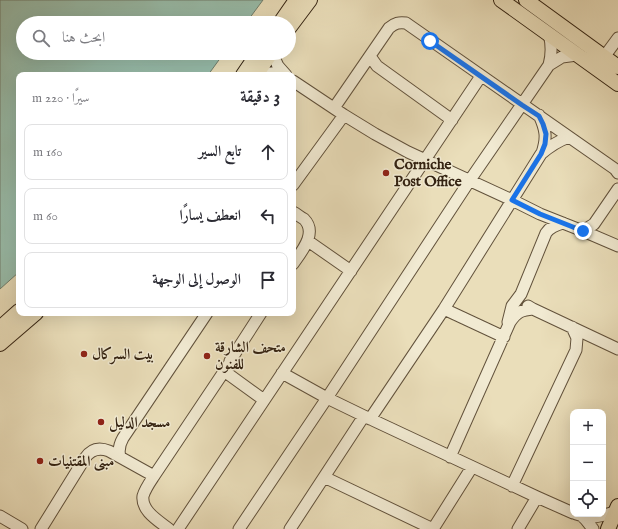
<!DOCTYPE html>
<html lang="ar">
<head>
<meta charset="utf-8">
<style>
  :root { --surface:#fff; --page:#f2f2f3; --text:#2b2b33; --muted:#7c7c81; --line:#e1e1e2 }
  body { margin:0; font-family:"IM FELL English",Amiri,serif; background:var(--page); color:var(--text); direction:rtl }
  .controls { position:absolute; right:12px; bottom:12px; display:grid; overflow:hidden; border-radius:8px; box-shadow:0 4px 16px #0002 }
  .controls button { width:36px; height:36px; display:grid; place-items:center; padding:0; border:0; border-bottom:1px solid var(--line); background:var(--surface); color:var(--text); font:20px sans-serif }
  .stop { position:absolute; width:12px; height:12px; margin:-9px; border:3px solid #1a73e8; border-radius:50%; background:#fff }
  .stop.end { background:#1a73e8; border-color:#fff; box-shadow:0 1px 4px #0008 }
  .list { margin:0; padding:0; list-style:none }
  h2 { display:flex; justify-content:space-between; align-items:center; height:52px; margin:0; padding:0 16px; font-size:17px }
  h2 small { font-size:13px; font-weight:400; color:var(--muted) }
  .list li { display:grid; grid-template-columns:26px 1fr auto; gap:12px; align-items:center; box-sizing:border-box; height:56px; margin:0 8px 8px; padding:0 8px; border:1px solid var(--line); border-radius:8px }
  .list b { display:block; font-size:15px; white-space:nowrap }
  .list em { font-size:13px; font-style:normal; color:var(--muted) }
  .icon { flex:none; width:22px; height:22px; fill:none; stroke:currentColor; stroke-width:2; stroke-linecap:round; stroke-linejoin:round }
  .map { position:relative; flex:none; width:618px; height:529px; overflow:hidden; direction:ltr }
  .search { position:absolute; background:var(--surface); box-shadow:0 4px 16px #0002; left:16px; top:16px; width:280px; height:44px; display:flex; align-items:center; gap:10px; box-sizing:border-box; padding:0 14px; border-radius:22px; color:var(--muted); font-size:15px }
  .panel { position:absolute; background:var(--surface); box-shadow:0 4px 16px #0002; left:16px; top:72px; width:280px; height:244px; border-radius:8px; direction:rtl }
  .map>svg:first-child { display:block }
</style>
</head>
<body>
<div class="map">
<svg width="618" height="529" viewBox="0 0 618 529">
  <rect width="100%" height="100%" fill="#eadeba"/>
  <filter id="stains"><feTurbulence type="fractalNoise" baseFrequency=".005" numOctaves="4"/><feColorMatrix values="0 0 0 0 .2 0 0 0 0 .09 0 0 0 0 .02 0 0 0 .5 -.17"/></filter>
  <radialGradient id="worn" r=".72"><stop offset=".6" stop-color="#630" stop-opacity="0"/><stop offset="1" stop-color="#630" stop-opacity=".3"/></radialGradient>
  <path fill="#98bdab" stroke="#707f6e" d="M 0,0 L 263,0 L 246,23 L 23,23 L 23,53 L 224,53 L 208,75 L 19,75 L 19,272 L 0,289 Z"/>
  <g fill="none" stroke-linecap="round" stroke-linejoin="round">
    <defs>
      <path id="minor" d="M 272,53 L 278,66 L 286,75
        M 370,56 L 372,59 L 377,66 L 452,120
        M 604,57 L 618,38
        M 549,65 L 562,57 L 577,55
        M 257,73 L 273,73 L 282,75
        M 293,81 L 344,115 L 375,134 L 408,152 L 512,200 L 540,214 L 583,231 L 618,246
        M 334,108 L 389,28 C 395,23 399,22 406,23 L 615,169 L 618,173
        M 539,115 C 546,130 547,138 542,153
        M 293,185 L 344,115
        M 293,212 C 297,214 300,217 304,219 C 318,233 301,252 293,264
        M 583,231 L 594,224 L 618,189
        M 308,241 L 351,271
        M 528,306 L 533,309 L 618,349
        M 444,309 L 504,337
        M 508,322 L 512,306 L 521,294 L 546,233 C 550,227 556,225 563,223
        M 230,361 L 261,313
        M 224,371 L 264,400
        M 282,373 L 327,398 L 364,416 L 537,497 L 573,513
        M 370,419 L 444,309 L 541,154 C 550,146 558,141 569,137
        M 120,457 C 118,450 119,445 123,438 L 207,313
        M 450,457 L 510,322 C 517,312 521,310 533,309
        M 324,477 L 433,529
        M 512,486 L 576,350 L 577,338 L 572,327
        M 576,514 C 591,520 601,516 615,512
        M 0,516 L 22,529
        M 582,516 L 586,520 L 593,529
        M 41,529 L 85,458 C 91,449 99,447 109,451 L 154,476
        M 169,529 C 159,521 141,511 143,496 C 145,489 150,482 154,476 L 229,364
        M 178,529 L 481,76
        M 239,529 L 327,398 L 470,180 L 549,65 C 552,54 552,45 549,34
        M 290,529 L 364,416
        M 433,529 L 472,467
        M 518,529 L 537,497"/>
      <path id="major" d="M 501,0 L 618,84
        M 526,0 L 618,67
        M 280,23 L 296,0
        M 289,28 L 310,0
        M 243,75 L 258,53
        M 256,75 L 271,53
        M 0,328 L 19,311
        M 0,344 L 36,313
        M 608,529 L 618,506"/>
    </defs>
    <use href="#minor" stroke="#62523c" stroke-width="13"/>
    <use href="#major" stroke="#342312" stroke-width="16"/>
    <use href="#minor" stroke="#f1ead2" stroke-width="11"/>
    <use href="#major" stroke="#eadeba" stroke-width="14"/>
  </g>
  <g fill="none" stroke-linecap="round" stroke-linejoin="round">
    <path stroke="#1a73e8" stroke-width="5" d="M 430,41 L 522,105 L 539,116 L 543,124 L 546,134 L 545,144 L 541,154 L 512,200 L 540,214 L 583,231"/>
  </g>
  <g fill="#8f2418" stroke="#f1ead2" stroke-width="1.5">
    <circle cx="386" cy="173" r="4"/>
    <circle cx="84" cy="354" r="4"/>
    <circle cx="207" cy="356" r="4"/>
    <circle cx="101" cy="422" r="4"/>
    <circle cx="40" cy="461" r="4"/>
  </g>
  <g text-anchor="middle" stroke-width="3" stroke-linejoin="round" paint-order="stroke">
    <g font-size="15" font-weight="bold" fill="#342312" stroke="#f1ead2" text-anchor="start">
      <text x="394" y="169">Corniche<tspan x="394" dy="17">Post Office</tspan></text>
      <text x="215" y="352">متحف الشارقة<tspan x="215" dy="17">للفنون</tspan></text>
      <text x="92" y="359">بيت السركال</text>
      <text x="109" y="427">مسجد الدليل</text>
      <text x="48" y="466">مبنى المقتنيات</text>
    </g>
  </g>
  <rect width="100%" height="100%" filter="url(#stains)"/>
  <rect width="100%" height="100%" fill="url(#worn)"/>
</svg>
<div class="controls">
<button>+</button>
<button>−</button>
<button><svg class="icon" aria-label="locate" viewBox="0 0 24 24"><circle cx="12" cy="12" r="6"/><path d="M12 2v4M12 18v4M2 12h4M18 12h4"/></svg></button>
</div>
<div class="stop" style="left:430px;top:41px"></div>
<div class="stop end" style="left:583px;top:231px"></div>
<div class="search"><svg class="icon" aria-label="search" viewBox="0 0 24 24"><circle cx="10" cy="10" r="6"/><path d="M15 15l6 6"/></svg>ابحث هنا</div>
<section class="panel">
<h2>3 دقيقة<small>سيرًا · 220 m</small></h2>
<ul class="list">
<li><svg class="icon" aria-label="ahead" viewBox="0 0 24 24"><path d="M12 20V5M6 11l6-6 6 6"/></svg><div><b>تابع السير</b></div><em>160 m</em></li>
<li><svg class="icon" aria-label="left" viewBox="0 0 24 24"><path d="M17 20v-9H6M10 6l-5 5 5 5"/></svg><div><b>انعطف يسارًا</b></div><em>60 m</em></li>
<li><svg class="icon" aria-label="arrive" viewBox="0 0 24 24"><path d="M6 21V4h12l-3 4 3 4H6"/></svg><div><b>الوصول إلى الوجهة</b></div></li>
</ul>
</section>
</div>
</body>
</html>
